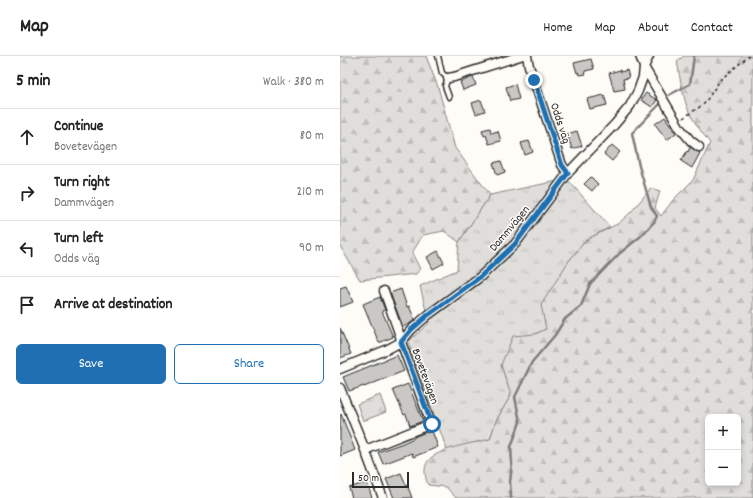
<!DOCTYPE html>
<html lang="en">
<head>
<meta charset="utf-8">
<style>
  :root { --surface:#fff; --page:#f2f2f2; --text:#222; --muted:#767676; --line:#e0e0e0; --accent:#1f6fb2 }
  body { margin:0; font-family:Dekko,sans-serif; background:var(--page); color:var(--text) }
  .controls { position:absolute; right:12px; bottom:12px; display:grid; overflow:hidden; border-radius:6px; box-shadow:0 2px 6px #0003 }
  .controls button { width:36px; height:36px; display:grid; place-items:center; padding:0; border:0; border-bottom:1px solid var(--line); background:var(--surface); color:var(--text); font:20px sans-serif }
  .scale { position:absolute; left:12px; bottom:10px; width:57px; box-sizing:border-box; padding-left:4px; border:2px solid #2b2b2b; border-top:0; font-size:11px; line-height:14px; white-space:nowrap; color:#2b2b2b; -webkit-text-stroke:3px #fdfcf7; paint-order:stroke }
  .stop { position:absolute; width:12px; height:12px; margin:-9px; border:3px solid #1f6fb2; border-radius:50%; background:#fff }
  .stop.end { background:#1f6fb2; border-color:#fff; box-shadow:0 1px 4px #0008 }
  .list { margin:0; padding:0; list-style:none }
  h2 { display:flex; justify-content:space-between; align-items:center; height:52px; margin:0; padding:0 16px; font-size:17px }
  h2 small { font-size:13px; font-weight:400; color:var(--muted) }
  .list li { display:grid; grid-template-columns:26px 1fr auto; gap:12px; align-items:center; box-sizing:border-box; height:56px; padding:0 16px; border-top:1px solid var(--line) }
  .list b { display:block; font-size:15px; white-space:nowrap }
  .list p { margin:0; font-size:13px; white-space:nowrap; color:var(--muted) }
  .list em { font-size:13px; font-style:normal; color:var(--muted) }
  .actions { display:flex; gap:8px; padding:12px 16px }
  .actions a { flex:1; padding:9px 0; border:1px solid var(--accent); border-radius:6px; text-align:center; font-size:14px; color:var(--accent) }
  .actions .main { background:var(--accent); color:#fff }
  .icon { flex:none; width:22px; height:22px; fill:none; stroke:currentColor; stroke-width:2; stroke-linecap:round; stroke-linejoin:round }
  .map { position:relative; flex:none; width:413px; height:442px; overflow:hidden }
  header { display:flex; align-items:center; gap:24px; box-sizing:border-box; height:56px; padding:0 20px; background:var(--surface); border-bottom:1px solid var(--line) }
  header strong { font-size:19px }
  nav { display:flex; gap:22px; margin-inline-start:auto; font-size:14px }
  main { display:flex }
  aside { flex:1; background:var(--surface) }
  .map>svg:first-child { display:block }
</style>
</head>
<body>
<header>
<strong>Map</strong>
<nav><a>Home</a><a>Map</a><a>About</a><a>Contact</a></nav>
</header>
<main>
<aside>
<h2>5 min<small>Walk · 380 m</small></h2>
<ul class="list">
<li><svg class="icon" aria-label="ahead" viewBox="0 0 24 24"><path d="M12 20V5M6 11l6-6 6 6"/></svg><div><b>Continue</b><p>Bovetevägen</p></div><em>80 m</em></li>
<li><svg class="icon" aria-label="right" viewBox="0 0 24 24"><path d="M7 20v-9h11M14 6l5 5-5 5"/></svg><div><b>Turn right</b><p>Dammvägen</p></div><em>210 m</em></li>
<li><svg class="icon" aria-label="left" viewBox="0 0 24 24"><path d="M17 20v-9H6M10 6l-5 5 5 5"/></svg><div><b>Turn left</b><p>Odds väg</p></div><em>90 m</em></li>
<li><svg class="icon" aria-label="arrive" viewBox="0 0 24 24"><path d="M6 21V4h12l-3 4 3 4H6"/></svg><div><b>Arrive at destination</b></div></li>
</ul>
<div class="actions"><a class="main">Save</a><a>Share</a></div>
</aside>
<div class="map">
<svg width="413" height="442" viewBox="0 0 413 442">
  <defs>
    <pattern id="grass-tufts" width="24" height="20" patternUnits="userSpaceOnUse"><rect width="24" height="20" fill="#dfdeda"/><path d="M3 7l-1-3M5 7V3M7 7l1-3M15 17l-1-3M17 17v-4M19 17l1-3" fill="none" stroke="#c0bfbb"/></pattern>
    <pattern id="forest-firs" width="22" height="20" patternUnits="userSpaceOnUse"><rect width="22" height="20" fill="#dfdeda"/><path d="M5 1l3.5 6h-7zM16 11l3.5 6h-7z" fill="#c0bfbb"/></pattern>
  </defs>
  <rect width="100%" height="100%" fill="#fdfcf7"/>
  <filter id="ink" filterUnits="userSpaceOnUse"><feTurbulence type="fractalNoise" baseFrequency=".025" numOctaves="2"/><feDisplacementMap in="SourceGraphic" scale="8" xChannelSelector="R" yChannelSelector="G"/><feConvolveMatrix kernelMatrix="1 2 1 2 8 2 1 2 1" color-interpolation-filters="sRGB"/></filter>
  <g filter="url(#ink)">
    <path fill="url(#grass-tufts)" stroke="#858482" d="M 227,123 L 270,171 L 246,184 L 228,206 L 220,220 L 206,273 L 195,278 L 161,309 L 171,339 L 156,365 L 150,383 L 107,394 L 68,286 L 89,267 L 80,230 L 117,214 L 119,186 L 150,139 Z
      M 40,339 L 46,356 L 23,365 L 17,348 Z"/>
    <path fill="url(#forest-firs)" stroke="#858482" fill-rule="evenodd" d="M 0,0 L 86,0 L 98,31 L 115,92 L 150,139 L 119,186 L 104,175 L 83,179 L 72,197 L 80,213 L 76,218 L 20,224 L 0,190 Z
      M 344,0 L 413,0 L 413,442 L 116,442 L 106,431 L 88,429 C 85,421 83,412 88,405 C 97,392 135,387 150,383 L 156,365 L 171,339 L 161,309 L 173,280 L 195,278 L 206,273 L 201,249 L 228,206 L 246,184 L 279,167 L 291,156 L 311,132 L 320,135 L 315,152 L 321,160 L 333,144 L 353,124 L 370,87 C 363,78 356,69 350,58 C 343,43 340,22 337,5 ZM 368,361 L 398,361 L 398,427 L 368,427 Z"/>
    <g fill="none" stroke-linecap="round" stroke-linejoin="round">
      <path stroke="#7e7d7b" stroke-width="2.5" d="M 329,39 L 350,28 L 354,0
        M 171,442 L 170,426 L 172,408 L 171,391 L 180,366 L 175,341 L 192,306 L 215,279 L 225,263 L 241,250 L 250,228 L 280,197 L 301,180 L 314,166 L 317,160 L 311,151 L 299,110 L 292,77 L 320,48"/>
    </g>
    <path fill="#c9c8c4" stroke="#2b2b2b" d="M 251,3 L 254,13 L 245,15 L 246,18 L 240,19 L 239,16 L 237,17 L 234,7 Z
      M 280,14 L 281,16 L 287,14 L 289,22 L 283,23 L 285,33 L 274,35 L 269,17 Z
      M 133,21 L 136,29 L 123,34 L 120,26 Z
      M 175,28 L 179,43 L 170,45 L 166,31 Z
      M 306,37 L 317,44 L 312,51 L 301,44 Z
      M 264,39 L 267,49 L 250,53 L 247,43 Z
      M 141,44 L 145,55 L 136,58 L 132,47 Z
      M 325,61 L 336,77 L 327,84 L 315,68 Z
      M 150,72 L 151,77 L 158,75 L 161,85 L 149,88 L 146,79 L 144,80 L 142,74 Z
      M 237,75 L 242,90 L 232,93 L 227,78 Z
      M 189,85 L 193,96 L 185,99 L 181,87 Z
      M 272,89 L 280,96 L 272,105 L 264,98 Z
      M 350,91 L 360,97 L 352,112 L 341,105 L 347,95 L 348,96 Z
      M 161,105 L 165,116 L 157,119 L 153,107 Z
      M 251,121 L 258,128 L 252,135 L 244,128 Z
      M 98,195 L 104,207 L 93,213 L 87,201 Z
      M 6,230 L 13,246 L 0,251 L 0,232 Z
      M 61,233 L 67,251 L 69,250 L 75,264 L 69,268 L 63,271 L 50,237 Z
      M 40,241 L 45,254 L 42,255 L 53,281 L 39,287 L 23,248 Z
      M 0,272 L 11,298 L 0,302 Z
      M 57,299 L 64,315 L 24,331 L 24,330 L 9,335 L 3,321 Z
      M 68,328 L 83,365 L 70,370 L 66,358 L 64,359 L 53,334 Z
      M 1,358 L 15,394 L 0,400 L 0,359 Z
      M 92,375 L 98,391 L 73,401 L 72,397 L 43,408 L 38,396 L 63,387 L 74,382 L 74,381 L 86,376 L 87,377 Z
      M 61,417 L 67,431 L 68,431 L 72,442 L 54,442 L 46,423 Z
      M 27,426 L 32,442 L 12,442 L 9,432 Z"/>
    <g fill="none" stroke-linecap="round" stroke-linejoin="round">
      <defs>
        <path id="service" d="M 98,0 L 102,17 L 108,22 L 105,30 L 109,41"/>
        <path id="minor" d="M 187,0 L 189,10 L 222,109 L 228,117
          M 300,0 L 304,11 L 340,72 L 351,85 L 359,91
          M 108,22 L 114,21 L 180,0
          M 0,313 L 46,294 L 61,286 L 71,274 L 88,259 L 140,221 L 175,188 L 228,117 L 275,68 L 290,50 L 298,35 L 303,21 L 304,11 L 309,0
          M 0,332 L 25,394 L 43,442
          M 25,394 L 91,368 L 61,286 L 60,280 L 44,235"/>
      </defs>
      <use href="#service" stroke="#2b2b2b" stroke-width="7"/>
      <use href="#minor" stroke="#2b2b2b" stroke-width="11"/>
      <path stroke="#2b2b2b" stroke-width="1.5" stroke-dasharray="3 3" stroke-linecap="butt" d="M 343,62 L 364,48 L 381,23 L 409,0"/>
      <use href="#service" stroke="#fdfcf7" stroke-width="4"/>
      <use href="#minor" stroke="#fdfcf7" stroke-width="8"/>
    </g>
  </g>
  <g fill="none" stroke-linecap="round" stroke-linejoin="round" filter="url(#ink)">
    <path stroke="#1f6fb2" stroke-width="5" d="M 92,368 L 61,286 L 71,274 L 88,259 L 140,221 L 175,188 L 228,117 L 222,109 L 194,24"/>
  </g>
  <g text-anchor="middle" stroke-width="3" stroke-linejoin="round" paint-order="stroke">
    <g font-size="12" fill="#2b2b2b" stroke="#fdfcf7">
      <text transform="translate(221 67) rotate(72)" y="4">Odds väg</text>
      <text transform="translate(169 172) rotate(-50)" y="4">Dammvägen</text>
      <text transform="translate(86 320) rotate(70)" y="4">Bovetevägen</text>
    </g>
  </g>
</svg>
<div class="controls">
<button>+</button>
<button>−</button>
</div>
<div class="scale">50 m</div>
<div class="stop" style="left:92px;top:368px"></div>
<div class="stop end" style="left:194px;top:24px"></div>
</div>
</main>
</body>
</html>
